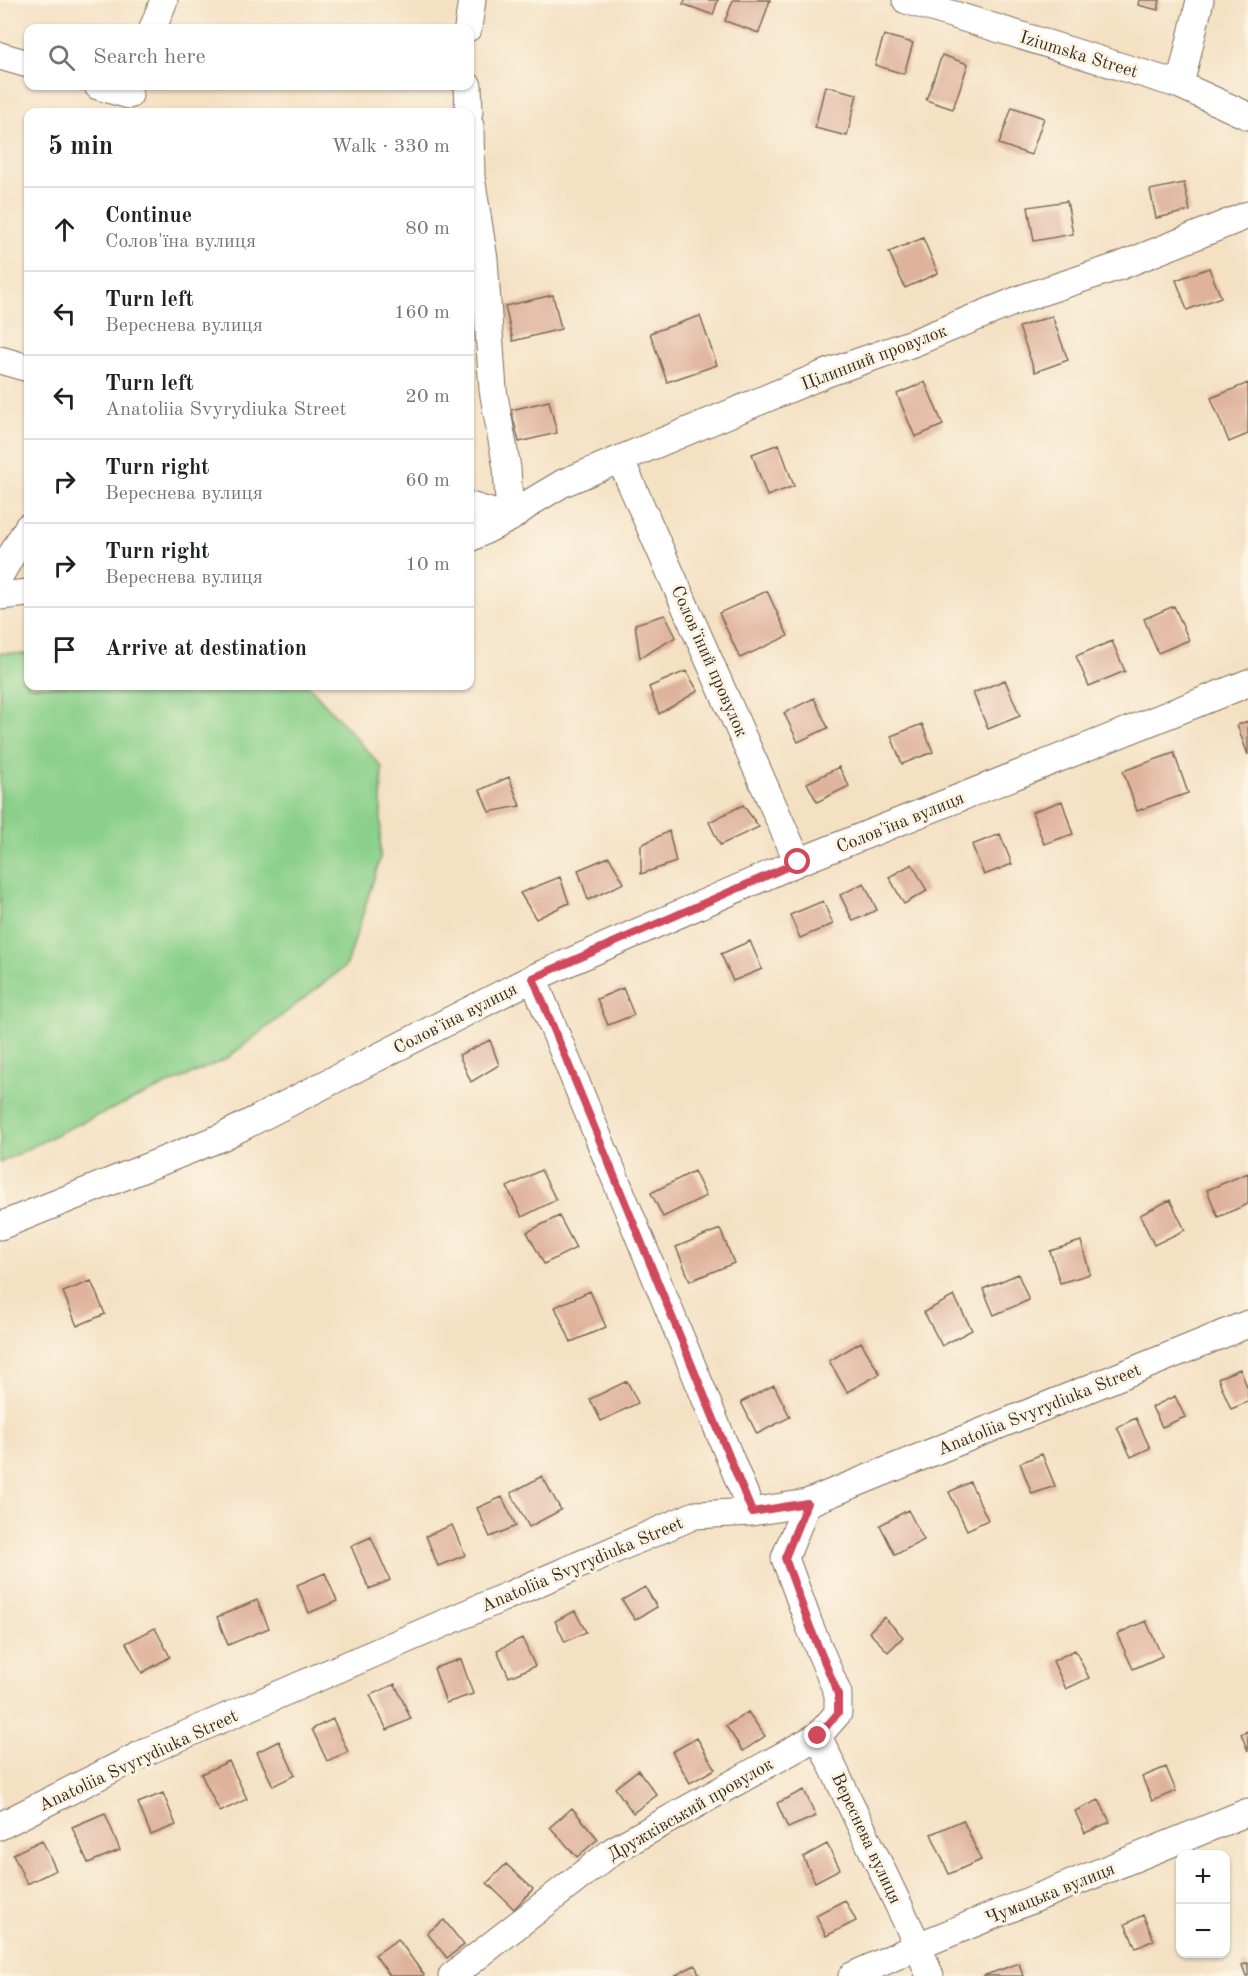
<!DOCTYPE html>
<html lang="en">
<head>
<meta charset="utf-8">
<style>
  :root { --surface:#fff; --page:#f6f6f6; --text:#202124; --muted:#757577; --line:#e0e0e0 }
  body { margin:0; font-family:"Old Standard TT",serif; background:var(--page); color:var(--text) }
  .controls { position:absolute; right:18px; bottom:18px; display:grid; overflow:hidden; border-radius:12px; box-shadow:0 2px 4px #0004 }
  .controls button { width:54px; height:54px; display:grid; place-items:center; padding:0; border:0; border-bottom:2px solid var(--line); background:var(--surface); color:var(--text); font:30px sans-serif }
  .stop { position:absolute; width:18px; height:18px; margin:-14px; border:4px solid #d1495b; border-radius:50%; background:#fff }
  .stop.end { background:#d1495b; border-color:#fff; box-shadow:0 2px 6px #0008 }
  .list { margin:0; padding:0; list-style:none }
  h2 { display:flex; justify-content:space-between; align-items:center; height:78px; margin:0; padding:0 24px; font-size:26px }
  h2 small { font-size:20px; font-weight:400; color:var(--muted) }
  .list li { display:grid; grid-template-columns:39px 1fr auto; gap:18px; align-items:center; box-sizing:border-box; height:84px; padding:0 24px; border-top:2px solid var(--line) }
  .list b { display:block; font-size:22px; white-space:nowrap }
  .list p { margin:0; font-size:20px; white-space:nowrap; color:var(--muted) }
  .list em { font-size:20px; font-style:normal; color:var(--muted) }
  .icon { flex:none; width:33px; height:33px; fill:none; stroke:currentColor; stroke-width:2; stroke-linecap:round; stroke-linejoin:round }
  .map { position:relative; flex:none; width:1248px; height:1976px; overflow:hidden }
  .search { position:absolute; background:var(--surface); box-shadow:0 2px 4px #0004; left:24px; top:24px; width:450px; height:66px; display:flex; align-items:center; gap:15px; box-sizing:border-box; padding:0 21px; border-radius:12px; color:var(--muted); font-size:22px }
  .panel { position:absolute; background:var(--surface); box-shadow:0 2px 4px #0004; left:24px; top:108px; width:450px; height:582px; border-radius:12px }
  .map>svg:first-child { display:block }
</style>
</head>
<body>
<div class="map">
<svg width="1248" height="1976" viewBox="0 0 1248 1976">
  <rect width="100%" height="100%" fill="#fcf5e5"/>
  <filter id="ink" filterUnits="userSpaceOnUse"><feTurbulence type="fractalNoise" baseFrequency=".0167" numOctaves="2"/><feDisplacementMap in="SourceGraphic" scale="12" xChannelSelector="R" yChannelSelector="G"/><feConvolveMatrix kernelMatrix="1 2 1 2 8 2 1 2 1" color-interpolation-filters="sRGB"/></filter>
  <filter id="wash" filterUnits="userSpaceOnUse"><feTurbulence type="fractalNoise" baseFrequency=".008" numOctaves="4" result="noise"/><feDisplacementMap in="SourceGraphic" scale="24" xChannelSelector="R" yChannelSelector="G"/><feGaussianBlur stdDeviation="1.35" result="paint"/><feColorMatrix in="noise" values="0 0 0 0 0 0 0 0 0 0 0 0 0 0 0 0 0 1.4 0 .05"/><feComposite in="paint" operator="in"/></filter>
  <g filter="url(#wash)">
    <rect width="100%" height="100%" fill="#f4e1c4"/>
    <path fill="#8bd08a" stroke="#637d54" stroke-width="1.5" d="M 0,653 L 28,654 L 28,686 L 309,686 L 382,767 L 380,859 L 347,965 L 226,1059 L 71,1127 L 0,1163 Z"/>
    <g id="blocks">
      <path fill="#dfb29c" d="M 685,0 L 718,0 L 713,15 L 683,4 Z
        M 733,0 L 770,0 L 759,33 L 725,21 Z
        M 1139,0 L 1160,0 L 1158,10 L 1138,5 Z
        M 884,35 L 913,43 L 904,74 L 875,65 Z
        M 942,55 L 968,64 L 953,109 L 926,100 Z
        M 825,86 L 857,94 L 847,136 L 815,128 Z
        M 1012,107 L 1044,118 L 1031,155 L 999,144 Z
        M 1184,183 L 1190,211 L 1156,218 L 1150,190 Z
        M 1067,201 L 1073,234 L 1034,241 L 1028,207 Z
        M 923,238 L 938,273 L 905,288 L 889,252 Z
        M 1209,268 L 1221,297 L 1187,310 L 1176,280 Z
        M 553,295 L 561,329 L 513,341 L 505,306 Z
        M 700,316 L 717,365 L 667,382 L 650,333 Z
        M 1052,316 L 1068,360 L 1035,372 L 1019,327 Z
        M 925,382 L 943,425 L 915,437 L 897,394 Z
        M 1248,383 L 1248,434 L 1229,442 L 1211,398 Z
        M 549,401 L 557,433 L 519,442 L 511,410 Z
        M 779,444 L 794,486 L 767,496 L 752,454 Z
        M 767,591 L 788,636 L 740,658 L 719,613 Z
        M 1174,606 L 1189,640 L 1158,653 L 1144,619 Z
        M 665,615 L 676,637 L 640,658 L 635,624 Z
        M 1112,641 L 1125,671 L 1089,686 L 1076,656 Z
        M 686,671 L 698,691 L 659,714 L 649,687 Z
        M 1005,680 L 1020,716 L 988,729 L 973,693 Z
        M 814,698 L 828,728 L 798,742 L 784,713 Z
        M 1248,721 L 1248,755 L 1237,725 Z
        M 922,724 L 933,752 L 902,764 L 891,736 Z
        M 1174,753 L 1188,793 L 1137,811 L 1123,771 Z
        M 839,767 L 849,786 L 817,802 L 807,783 Z
        M 509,777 L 520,806 L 489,812 L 480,790 Z
        M 1062,801 L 1073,834 L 1044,844 L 1032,812 Z
        M 743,805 L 759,827 L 720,845 L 709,822 Z
        M 669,831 L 676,862 L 641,874 L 641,845 Z
        M 1000,834 L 1012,864 L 984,875 L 972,845 Z
        M 609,857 L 624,883 L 588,900 L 578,870 Z
        M 912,864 L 927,891 L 904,904 L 889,877 Z
        M 560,877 L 569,903 L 536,919 L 520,893 Z
        M 864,883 L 877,910 L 853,921 L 840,895 Z
        M 823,901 L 833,924 L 800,938 L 790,915 Z
        M 750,941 L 762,969 L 733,981 L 721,954 Z
        M 623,988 L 634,1015 L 608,1025 L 597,999 Z
        M 490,1040 L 499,1065 L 471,1082 L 459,1055 Z
        M 541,1170 L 556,1200 L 522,1217 L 507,1187 Z
        M 694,1171 L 706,1196 L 663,1217 L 651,1193 Z
        M 1248,1173 L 1248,1204 L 1218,1217 L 1207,1190 Z
        M 1170,1200 L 1185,1230 L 1154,1245 L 1140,1215 Z
        M 559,1216 L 576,1248 L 544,1264 L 527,1232 Z
        M 720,1229 L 734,1263 L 690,1281 L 676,1247 Z
        M 1081,1241 L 1090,1274 L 1060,1283 L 1050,1251 Z
        M 1018,1274 L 1029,1300 L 994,1315 L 983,1289 Z
        M 91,1281 L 105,1314 L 77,1326 L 63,1292 Z
        M 590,1291 L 606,1327 L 571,1342 L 555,1307 Z
        M 954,1296 L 972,1330 L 942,1346 L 924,1312 Z
        M 861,1342 L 880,1374 L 847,1392 L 829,1361 Z
        M 1240,1369 L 1248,1389 L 1248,1402 L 1231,1409 L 1218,1378 Z
        M 627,1381 L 638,1403 L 601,1421 L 590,1399 Z
        M 774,1385 L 790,1417 L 757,1434 L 741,1402 Z
        M 1175,1396 L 1185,1417 L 1162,1427 L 1152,1407 Z
        M 1136,1418 L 1150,1448 L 1131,1457 L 1117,1427 Z
        M 1042,1454 L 1055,1486 L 1032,1494 L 1020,1463 Z
        M 542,1476 L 561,1510 L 529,1527 L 511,1493 Z
        M 970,1482 L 988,1520 L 967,1530 L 949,1492 Z
        M 502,1497 L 516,1526 L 490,1537 L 477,1508 Z
        M 908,1510 L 924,1540 L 895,1555 L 880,1525 Z
        M 452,1525 L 465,1555 L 438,1566 L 426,1536 Z
        M 371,1537 L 390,1580 L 369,1589 L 351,1546 Z
        M 325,1573 L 337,1601 L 309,1613 L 297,1585 Z
        M 645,1587 L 657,1607 L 635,1620 L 622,1600 Z
        M 257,1600 L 269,1628 L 228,1645 L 217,1617 Z
        M 575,1611 L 586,1632 L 565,1642 L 555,1621 Z
        M 884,1617 L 903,1637 L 888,1652 L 869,1632 Z
        M 1146,1621 L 1162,1656 L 1133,1669 L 1117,1634 Z
        M 155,1628 L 170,1657 L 142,1673 L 126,1643 Z
        M 522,1638 L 535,1666 L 509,1677 L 497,1650 Z
        M 1075,1650 L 1089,1678 L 1066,1689 L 1053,1661 Z
        M 461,1659 L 473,1694 L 446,1703 L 434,1668 Z
        M 395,1684 L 411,1719 L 387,1730 L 370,1695 Z
        M 748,1712 L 765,1736 L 743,1751 L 726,1726 Z
        M 333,1719 L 348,1752 L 327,1761 L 312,1729 Z
        M 1248,1731 L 1248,1751 L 1241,1734 Z
        M 697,1738 L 715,1769 L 690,1783 L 672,1752 Z
        M 279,1741 L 295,1775 L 273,1786 L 257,1752 Z
        M 229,1761 L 247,1799 L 220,1812 L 201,1774 Z
        M 1166,1767 L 1176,1791 L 1152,1801 L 1142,1777 Z
        M 638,1770 L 657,1795 L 633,1813 L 615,1788 Z
        M 804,1790 L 816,1816 L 788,1828 L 777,1803 Z
        M 163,1793 L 176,1825 L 151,1835 L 138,1803 Z
        M 1099,1800 L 1110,1822 L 1085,1833 L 1075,1811 Z
        M 572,1808 L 598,1839 L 577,1857 L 550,1827 Z
        M 105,1813 L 120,1850 L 88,1863 L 72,1827 Z
        M 963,1820 L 981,1860 L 949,1874 L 931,1834 Z
        M 42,1840 L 56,1870 L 27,1884 L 13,1854 Z
        M 827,1844 L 840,1869 L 815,1882 L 803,1857 Z
        M 506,1864 L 533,1889 L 514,1909 L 487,1883 Z
        M 845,1900 L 856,1921 L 826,1936 L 816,1915 Z
        M 1143,1915 L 1154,1940 L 1136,1948 L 1125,1924 Z
        M 444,1920 L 464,1945 L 447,1958 L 427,1933 Z
        M 398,1939 L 424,1975 L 423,1976 L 390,1976 L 375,1955 Z
        M 1019,1963 L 1023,1976 L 983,1976 Z
        M 1248,1963 L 1248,1976 L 1246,1976 L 1242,1965 Z
        M 695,1965 L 700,1976 L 674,1976 Z"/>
    </g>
  </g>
  <g filter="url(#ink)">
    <use href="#blocks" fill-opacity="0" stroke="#7c6a58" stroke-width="1.5"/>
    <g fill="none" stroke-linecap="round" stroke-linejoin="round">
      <defs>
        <path id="street" d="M 906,0 L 1180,85 L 1248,116
          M 153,28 L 164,0
          M 468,28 L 472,0
          M 0,56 L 28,64
          M 1180,85 L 1200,0
          M 98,86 L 129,95
          M 468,86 L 469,112
          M 470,126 L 471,177 L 484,259 L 493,390 L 507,468 L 510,518
          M 0,360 L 28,368
          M 621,461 L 798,862
          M 470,506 L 510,518
          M 470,538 L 510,518 L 533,501 L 563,483 L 827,373 L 913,343 L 1023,298 L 1120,266 L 1248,215
          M 0,575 L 28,527
          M 0,596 L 28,593
          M 533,978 L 752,1512
          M 0,1226 L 222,1137 L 533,978 L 798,862 L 1248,683
          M 807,1503 L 785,1558 L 810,1627 L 838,1694 L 838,1713 L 818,1736 L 918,1946 L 930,1976
          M 0,1826 L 150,1750 L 695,1515 L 752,1512 L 807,1503 L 1248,1324
          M 452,1976 L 614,1850 L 818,1736
          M 852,1976 L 918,1946 L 1248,1812"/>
      </defs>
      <use href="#street" stroke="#7c6a58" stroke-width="29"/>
      <use href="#street" stroke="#fff" stroke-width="27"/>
    </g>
  </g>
  <g fill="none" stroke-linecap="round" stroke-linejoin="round" filter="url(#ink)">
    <path stroke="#d1495b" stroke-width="8" d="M 798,862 L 533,978 L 752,1512 L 807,1503 L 785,1558 L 810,1627 L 838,1694 L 838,1713 L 818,1736"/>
  </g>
  <g text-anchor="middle" stroke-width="6" stroke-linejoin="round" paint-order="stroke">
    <g font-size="18" fill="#3b2a1e" stroke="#fcf5e5">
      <text transform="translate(1079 54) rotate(17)" y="6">Iziumska Street</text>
      <text transform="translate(874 357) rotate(-21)" y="6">Цілинний провулок</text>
      <text transform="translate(710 661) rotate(66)" y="6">Солов'їний провулок</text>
      <text transform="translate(900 822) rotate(-22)" y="6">Солов'їна вулиця</text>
      <text transform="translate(455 1018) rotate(-27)" y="6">Солов'їна вулиця</text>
      <text transform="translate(1039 1409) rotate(-22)" y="6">Anatoliia Svyrydiuka Street</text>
      <text transform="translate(582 1564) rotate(-23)" y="6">Anatoliia Svyrydiuka Street</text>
      <text transform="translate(138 1760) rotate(-25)" y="6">Anatoliia Svyrydiuka Street</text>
      <text transform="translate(690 1809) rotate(-30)" y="6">Дружківський провулок</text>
      <text transform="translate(867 1838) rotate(65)" y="6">Вереснева вулиця</text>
      <text transform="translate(1050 1893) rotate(-22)" y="6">Чумацька вулиця</text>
    </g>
  </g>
</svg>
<div class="controls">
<button>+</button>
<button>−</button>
</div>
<div class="stop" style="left:798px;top:862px"></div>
<div class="stop end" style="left:818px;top:1736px"></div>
<div class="search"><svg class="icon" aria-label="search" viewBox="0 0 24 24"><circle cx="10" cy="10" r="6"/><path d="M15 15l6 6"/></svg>Search here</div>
<section class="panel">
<h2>5 min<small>Walk · 330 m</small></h2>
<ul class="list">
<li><svg class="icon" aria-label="ahead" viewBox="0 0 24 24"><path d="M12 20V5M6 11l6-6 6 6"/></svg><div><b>Continue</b><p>Солов'їна вулиця</p></div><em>80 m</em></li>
<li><svg class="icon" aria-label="left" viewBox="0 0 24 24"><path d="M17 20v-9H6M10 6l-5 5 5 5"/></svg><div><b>Turn left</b><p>Вереснева вулиця</p></div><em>160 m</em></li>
<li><svg class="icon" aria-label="left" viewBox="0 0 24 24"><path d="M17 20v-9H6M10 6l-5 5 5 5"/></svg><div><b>Turn left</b><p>Anatoliia Svyrydiuka Street</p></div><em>20 m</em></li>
<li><svg class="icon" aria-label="right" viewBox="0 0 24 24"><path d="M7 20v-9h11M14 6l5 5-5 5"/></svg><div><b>Turn right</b><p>Вереснева вулиця</p></div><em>60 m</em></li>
<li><svg class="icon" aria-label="right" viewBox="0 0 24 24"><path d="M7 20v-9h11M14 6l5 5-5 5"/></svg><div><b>Turn right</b><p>Вереснева вулиця</p></div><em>10 m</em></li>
<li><svg class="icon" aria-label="arrive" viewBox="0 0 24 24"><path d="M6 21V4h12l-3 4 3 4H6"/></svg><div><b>Arrive at destination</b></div></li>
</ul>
</section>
</div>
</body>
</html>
